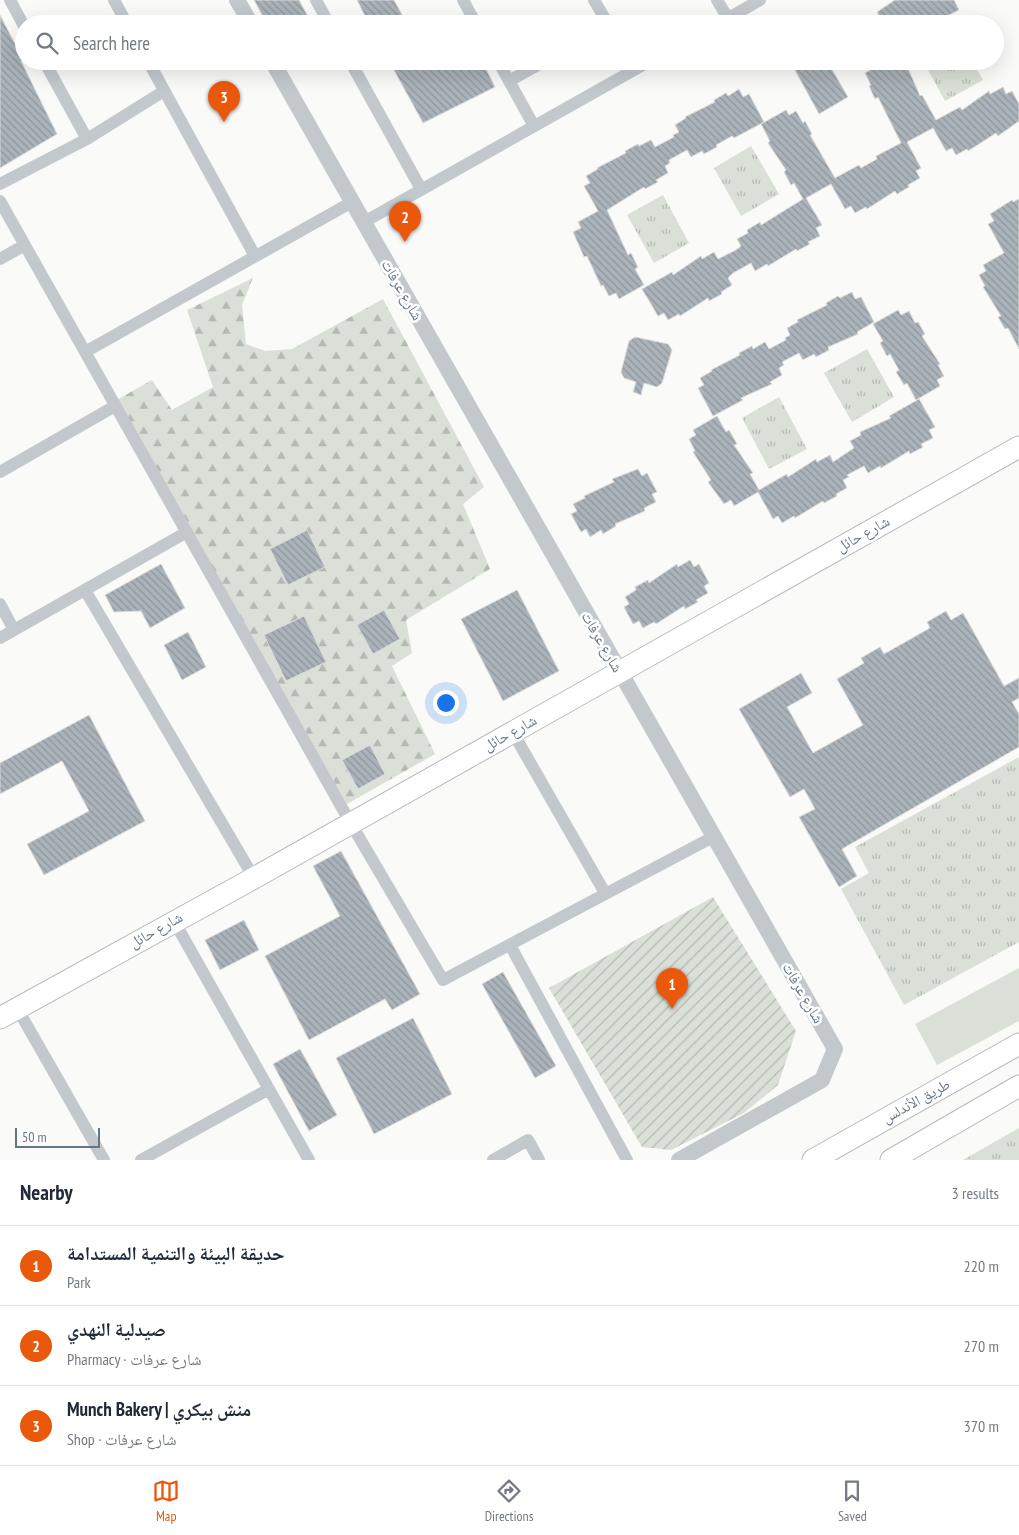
<!DOCTYPE html>
<html lang="en">
<head>
<meta charset="utf-8">
<style>
  :root { --surface:#fff; --page:#f6f6f7; --text:#1f2937; --muted:#747a83; --line:#e0e1e3; --accent:#ea580c }
  body { margin:0; font-family:"PT Sans Narrow","Noto Naskh Arabic",sans-serif; background:var(--page); color:var(--text) }
  .scale { position:absolute; left:15px; bottom:12px; width:85px; box-sizing:border-box; padding-left:5px; border:2px solid #657683; border-top:0; font-size:14px; line-height:18px; white-space:nowrap; color:#657683; -webkit-text-stroke:4px #fff; paint-order:stroke }
  .you { position:absolute; left:445px; top:702px; width:18px; height:18px; margin:-12px; border:4px solid #fff; border-radius:50%; background:#1a73e8; box-shadow:0 0 0 8px #1a73e833 }
  .badge { display:grid; place-items:center; width:32px; height:32px; border-radius:50%; background:var(--accent); color:#fff; font-size:16px; font-weight:700 }
  .pin { position:absolute; translate:-50% -41px; filter:drop-shadow(0 1px 2px #0008) }
  .pin::after { content:''; position:absolute; top:26px; width:18px; height:15px; background:inherit; clip-path:polygon(0 0,100% 0,50% 100%) }
  .list { margin:0; padding:0; list-style:none }
  h2 { display:flex; justify-content:space-between; align-items:center; height:65px; margin:0; padding:0 20px; font-size:21px }
  h2 small { font-size:16px; font-weight:400; color:var(--muted) }
  .list li { display:grid; grid-template-columns:32px 1fr auto; gap:15px; align-items:center; box-sizing:border-box; height:80px; padding:0 20px; border-top:1px solid var(--line) }
  .list b { display:block; font-size:19px; white-space:nowrap }
  .list p { margin:0; font-size:16px; white-space:nowrap; color:var(--muted) }
  .list em { font-size:16px; font-style:normal; color:var(--muted) }
  .icon { flex:none; width:28px; height:28px; fill:none; stroke:currentColor; stroke-width:2; stroke-linecap:round; stroke-linejoin:round }
  .map { position:relative; flex:none; width:1019px; height:1160px; overflow:hidden }
  .search { position:absolute; background:var(--surface); box-shadow:0 5px 20px #0002; left:15px; right:15px; top:15px; height:55px; display:flex; align-items:center; gap:12px; box-sizing:border-box; padding:0 18px; border-radius:28px; color:var(--muted); font-size:19px }
  .sheet { height:305px; background:var(--surface) }
  nav { display:flex; justify-content:space-around; align-items:center; box-sizing:border-box; height:70px; border-top:1px solid var(--line); background:var(--surface); font-size:14px; color:var(--muted) }
  nav a { display:grid; justify-items:center; gap:2px }
  nav .on { color:var(--accent) }
  .map>svg:first-child { display:block }
</style>
</head>
<body>
<div class="map">
<svg width="1019" height="1160" viewBox="0 0 1019 1160">
  <defs>
    <pattern id="forest-firs" width="22" height="20" patternUnits="userSpaceOnUse" patternTransform="scale(1.25)"><rect width="22" height="20" fill="#dadfd7"/><path d="M5 1l3.5 6h-7zM16 11l3.5 6h-7z" fill="#b4b9b4"/></pattern>
    <pattern id="park-tufts" width="24" height="20" patternUnits="userSpaceOnUse" patternTransform="scale(1.25)"><rect width="24" height="20" fill="#dadfd7"/><path d="M3 7l-1-3M5 7V3M7 7l1-3M15 17l-1-3M17 17v-4M19 17l1-3" fill="none" stroke="#b4b9b4"/></pattern>
    <pattern id="garden-furrows" width="10" height="10" patternUnits="userSpaceOnUse" patternTransform="scale(1.25)"><rect width="10" height="10" fill="#dadfd7"/><path d="M-1 1l2-2M0 10L10 0M9 11l2-2" fill="none" stroke="#b4b9b4"/></pattern>
    <pattern id="building-back-hatch" width="6" height="6" patternUnits="userSpaceOnUse" patternTransform="scale(1.25)"><rect width="6" height="6" fill="#aab3b9"/><path d="M-1 5l2 2M0 0l6 6M5-1l2 2" fill="none" stroke="#8e969c"/></pattern>
  </defs>
  <rect width="100%" height="100%" fill="#fafaf8"/>
  <path fill="#dadfd7" d="M 1019,968 L 1019,1021 L 937,1065 L 915,1024 Z"/>
  <path fill="url(#forest-firs)" d="M 253,278 L 242,305 L 246,344 L 265,351 L 292,349 L 383,299 L 484,487 L 463,504 L 490,569 L 406,620 L 412,653 L 392,666 L 435,754 L 347,804 L 113,402 L 152,380 L 172,410 L 213,387 L 187,310 Z"/>
  <path fill="url(#park-tufts)" d="M 923,61 L 972,61 L 983,80 L 945,101 Z
    M 751,146 L 779,194 L 741,216 L 714,168 Z
    M 663,195 L 689,243 L 654,263 L 627,215 Z
    M 867,349 L 894,397 L 852,422 L 824,373 Z
    M 779,397 L 807,449 L 769,469 L 742,418 Z
    M 1019,757 L 1019,942 L 904,1005 L 841,889 L 869,873 L 855,847 Z
    M 1019,1128 L 1019,1160 L 963,1160 Z"/>
  <path fill="url(#garden-furrows)" d="M 713,897 L 796,1031 L 778,1085 L 744,1113 L 671,1150 L 642,1147 L 549,988 Z"/>
  <path fill="url(#building-back-hatch)" stroke="#dcdcda" d="M 254,0 L 299,0 L 312,24 L 267,24 Z
    M 357,0 L 394,0 L 407,24 L 369,24 Z
    M 895,0 L 954,0 L 959,10 L 947,16 L 948,19 L 939,24 L 883,24 L 877,12 Z
    M 0,15 L 23,59 L 21,61 L 57,134 L 0,168 Z
    M 389,61 L 482,61 L 495,87 L 423,123 Z
    M 790,61 L 827,61 L 848,97 L 819,114 Z
    M 868,61 L 901,61 L 904,67 L 907,66 L 920,96 L 922,95 L 936,120 L 960,107 L 962,110 L 989,91 L 990,94 L 1003,87 L 1006,94 L 1012,91 L 1019,104 L 1019,121 L 998,136 L 996,133 L 968,151 L 967,149 L 956,155 L 952,148 L 946,151 L 933,128 L 907,142 L 921,168 L 916,171 L 920,178 L 908,185 L 909,187 L 897,194 L 895,191 L 867,209 L 866,207 L 855,213 L 851,206 L 845,209 L 831,184 L 806,198 L 822,225 L 816,228 L 820,236 L 808,242 L 810,244 L 797,251 L 796,249 L 768,266 L 767,264 L 755,271 L 751,263 L 733,273 L 728,278 L 732,285 L 721,292 L 722,294 L 709,301 L 708,298 L 680,316 L 679,314 L 668,320 L 664,313 L 658,316 L 642,289 L 672,272 L 673,275 L 701,256 L 702,259 L 714,252 L 718,259 L 736,250 L 741,246 L 737,239 L 748,233 L 747,230 L 760,222 L 761,225 L 803,199 L 794,183 L 791,185 L 784,172 L 786,170 L 768,143 L 770,141 L 761,124 L 786,110 L 789,115 L 796,111 L 803,123 L 805,121 L 812,134 L 810,135 L 835,178 L 859,165 L 861,168 L 877,159 L 876,156 L 901,143 L 878,97 L 875,99 L 869,86 L 871,85 L 865,73 L 872,69 Z
    M 739,89 L 743,97 L 749,94 L 764,122 L 734,138 L 732,136 L 716,145 L 717,147 L 704,154 L 702,151 L 691,157 L 687,150 L 669,160 L 670,163 L 665,166 L 668,173 L 656,180 L 658,182 L 645,189 L 644,187 L 607,210 L 628,255 L 631,253 L 638,267 L 635,269 L 644,285 L 619,299 L 616,293 L 609,296 L 603,285 L 601,286 L 587,256 L 584,257 L 573,232 L 581,228 L 578,222 L 598,211 L 584,186 L 590,183 L 586,176 L 598,169 L 597,168 L 626,153 L 625,151 L 638,144 L 639,146 L 651,140 L 655,147 L 674,137 L 673,135 L 679,132 L 675,125 L 686,118 L 685,117 L 715,102 L 714,100 L 726,93 L 728,96 Z
    M 1019,199 L 1019,349 L 1008,328 L 1005,329 L 998,317 L 1001,316 L 983,287 L 985,286 L 979,275 L 986,271 L 983,265 L 1004,253 L 988,224 L 994,221 L 990,214 L 1012,200 L 1013,202 Z
    M 852,292 L 855,299 L 861,297 L 874,322 L 857,332 L 858,334 L 828,347 L 829,350 L 816,357 L 814,354 L 803,360 L 799,353 L 782,362 L 784,365 L 779,368 L 782,375 L 770,382 L 772,384 L 741,398 L 743,400 L 713,416 L 698,388 L 704,385 L 700,378 L 712,371 L 711,370 L 740,355 L 739,353 L 752,346 L 753,349 L 765,342 L 769,349 L 786,340 L 785,338 L 790,335 L 787,328 L 798,322 L 797,320 L 827,305 L 826,303 L 838,296 L 840,298 Z
    M 898,310 L 901,315 L 909,311 L 915,323 L 918,322 L 925,334 L 922,336 L 940,364 L 938,365 L 944,376 L 937,380 L 940,386 L 916,400 L 907,383 L 904,385 L 896,372 L 899,370 L 890,354 L 887,356 L 880,343 L 883,341 L 873,324 Z
    M 635,337 L 668,344 L 672,350 L 662,383 L 657,387 L 644,383 L 641,395 L 633,392 L 636,382 L 624,378 L 621,372 L 629,341 Z
    M 919,399 L 935,427 L 929,430 L 933,438 L 921,444 L 923,447 L 910,454 L 909,451 L 881,468 L 880,466 L 868,473 L 864,466 L 847,475 L 849,477 L 843,480 L 847,488 L 836,494 L 837,496 L 824,503 L 823,501 L 795,518 L 794,516 L 782,523 L 778,516 L 773,519 L 758,492 L 734,506 L 731,500 L 724,504 L 708,482 L 711,480 L 693,452 L 695,451 L 689,439 L 696,435 L 693,430 L 717,416 L 726,432 L 729,430 L 737,444 L 734,445 L 753,473 L 750,474 L 759,490 L 787,474 L 788,477 L 816,459 L 817,462 L 830,455 L 833,462 L 854,448 L 850,441 L 861,435 L 860,432 L 891,418 L 889,416 Z
    M 638,469 L 642,476 L 647,473 L 657,492 L 652,494 L 656,502 L 644,508 L 645,511 L 615,524 L 616,526 L 603,534 L 601,530 L 590,537 L 586,529 L 581,532 L 571,514 L 577,511 L 573,504 L 585,498 L 584,496 L 614,482 L 612,479 Z
    M 307,530 L 325,567 L 288,585 L 270,549 Z
    M 690,560 L 694,567 L 699,564 L 709,583 L 704,586 L 708,593 L 696,600 L 698,602 L 685,609 L 684,606 L 656,624 L 654,622 L 643,628 L 639,621 L 633,624 L 624,607 L 629,604 L 625,597 L 636,590 L 635,587 L 648,580 L 649,583 L 677,564 L 678,567 Z
    M 161,564 L 185,608 L 150,628 L 141,611 L 114,612 L 105,595 Z
    M 517,590 L 559,671 L 503,701 L 461,619 Z
    M 384,610 L 400,639 L 373,654 L 357,625 Z
    M 946,611 L 951,620 L 963,613 L 1004,686 L 1019,678 L 1019,698 L 1012,702 L 1019,714 L 1019,747 L 842,849 L 857,876 L 839,887 L 799,817 L 815,809 L 804,789 L 790,797 L 739,709 L 801,673 L 812,693 L 787,707 L 813,753 L 863,725 L 837,679 L 864,663 L 861,658 L 880,647 L 884,654 L 930,628 L 927,622 Z
    M 304,616 L 326,662 L 286,681 L 264,635 Z
    M 188,632 L 206,667 L 182,680 L 164,645 Z
    M 89,715 L 145,821 L 44,875 L 27,844 L 89,811 L 62,761 L 0,794 L 0,763 Z
    M 370,745 L 385,774 L 358,789 L 342,760 Z
    M 341,851 L 420,994 L 392,1010 L 385,999 L 309,1040 L 265,956 L 340,916 L 313,866 Z
    M 244,920 L 259,950 L 220,970 L 205,940 Z
    M 503,972 L 556,1066 L 535,1078 L 482,984 Z
    M 413,1018 L 452,1094 L 374,1134 L 336,1058 Z
    M 300,1049 L 337,1115 L 309,1131 L 273,1064 Z"/>
  <g fill="none" stroke-linecap="round" stroke-linejoin="round">
    <defs>
      <path id="primary" d="M 0,1018 L 254,878 L 1019,447
        M 813,1160 L 1019,1044
        M 891,1160 L 1019,1086"/>
    </defs>
    <use href="#primary" stroke="#b5babe" stroke-width="23"/>
    <path stroke="#c3c8cc" stroke-width="12" d="M 10,0 L 24,26
      M 114,0 L 127,24
      M 316,0 L 329,24
      M 463,0 L 476,24
      M 594,0 L 608,24
      M 717,0 L 728,18
      M 718,24 L 760,0
      M 44,61 L 87,139
      M 148,61 L 255,256
      M 350,61 L 421,189
      M 498,61 L 534,126
      M 509,81 L 545,61
      M 0,184 L 87,139 L 164,91
      M 0,201 L 350,822 L 443,980 L 713,837
      M 364,222 L 650,61
      M 0,259 L 25,245
      M 85,352 L 352,202
      M 0,472 L 115,406
      M 85,590 L 254,878
      M 0,604 L 14,630
      M 0,638 L 187,532
      M 512,731 L 605,893
      M 174,921 L 309,1160
      M 510,945 L 627,1160
      M 17,1008 L 104,1160
      M 141,1160 L 269,1089
      M 493,1160 L 528,1140 L 539,1160"/>
    <path stroke="#c3c8cc" stroke-width="16" d="M 237,0 L 251,24
      M 272,61 L 835,1049 L 822,1080 L 679,1160"/>
    <use href="#primary" stroke="#fff" stroke-width="21"/>
  </g>
  <g text-anchor="middle" stroke-width="5" stroke-linejoin="round" paint-order="stroke">
    <g font-size="15" fill="#657683" stroke="#fff">
      <text transform="translate(402 290) rotate(60)" y="5">شارع عرفات</text>
      <text transform="translate(863 534) rotate(-29)" y="5">شارع حائل</text>
      <text transform="translate(602 642) rotate(60)" y="5">شارع عرفات</text>
      <text transform="translate(510 733) rotate(-29)" y="5">شارع حائل</text>
      <text transform="translate(156 930) rotate(-29)" y="5">شارع حائل</text>
      <text transform="translate(803 993) rotate(60)" y="5">شارع عرفات</text>
      <text transform="translate(916 1101) rotate(-29)" y="5">طريق الأندلس</text>
    </g>
  </g>
</svg>
<div class="scale">50 m</div>
<div class="you"></div>
<div class="pin badge" style="left:672px;top:1009px">1</div>
<div class="pin badge" style="left:405px;top:242px">2</div>
<div class="pin badge" style="left:224px;top:122px">3</div>
<div class="search"><svg class="icon" aria-label="search" viewBox="0 0 24 24"><circle cx="10" cy="10" r="6"/><path d="M15 15l6 6"/></svg>Search here</div>
</div>
<section class="sheet">
<h2>Nearby<small>3 results</small></h2>
<ul class="list">
<li><span class="badge">1</span><div><b>حديقة البيئة والتنمية المستدامة</b><p>Park</p></div><em>220 m</em></li>
<li><span class="badge">2</span><div><b>صيدلية النهدي</b><p>Pharmacy · شارع عرفات</p></div><em>270 m</em></li>
<li><span class="badge">3</span><div><b>Munch Bakery | منش بيكري</b><p>Shop · شارع عرفات</p></div><em>370 m</em></li>
</ul>
</section>
<nav>
<a class="on"><svg class="icon" aria-label="map" viewBox="0 0 24 24"><path d="M3 6l6-2 6 2 6-2v14l-6 2-6-2-6 2zM9 4v14M15 6v14"/></svg>Map</a>
<a><svg class="icon" aria-label="directions" viewBox="0 0 24 24"><path d="M12 3l9 9-9 9-9-9zM9 14v-3h6M13 9l2 2-2 2"/></svg>Directions</a>
<a><svg class="icon" aria-label="saved" viewBox="0 0 24 24"><path d="M7 4h10v16l-5-4-5 4z"/></svg>Saved</a>
</nav>
</body>
</html>
